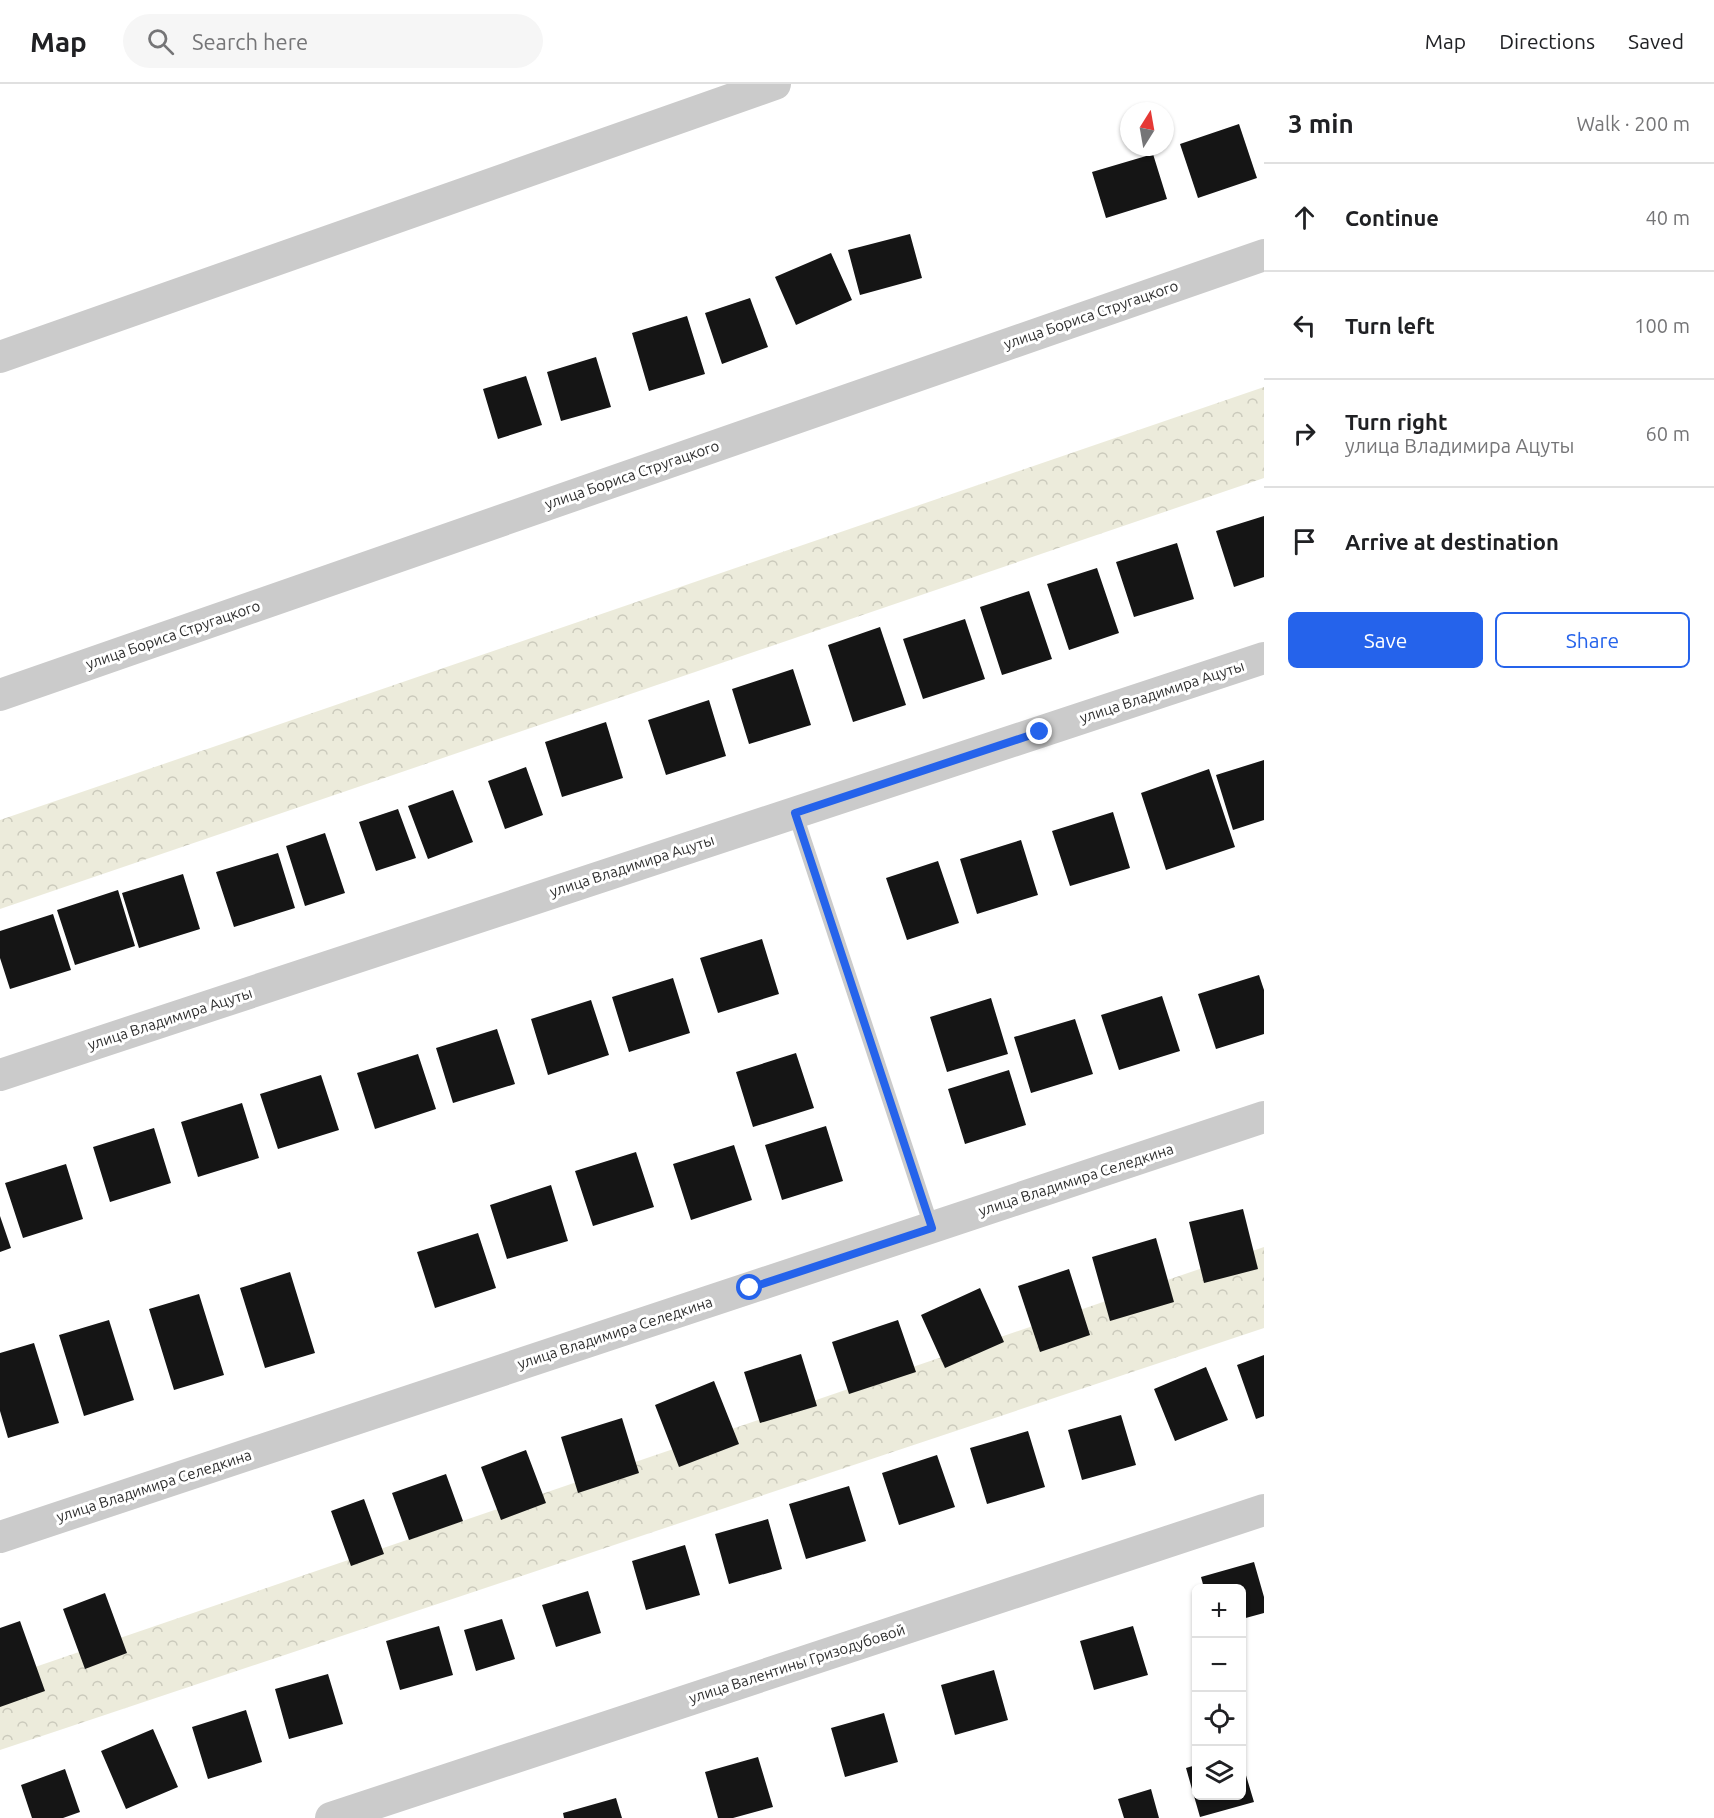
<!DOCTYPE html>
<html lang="en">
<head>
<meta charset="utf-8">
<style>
  :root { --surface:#fff; --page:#f6f6f6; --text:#202124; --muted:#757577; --line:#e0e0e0; --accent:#2563eb }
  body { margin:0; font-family:Ubuntu,sans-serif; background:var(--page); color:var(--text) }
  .controls { position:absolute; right:18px; bottom:18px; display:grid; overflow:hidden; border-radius:9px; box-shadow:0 2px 4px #0004 }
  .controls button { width:54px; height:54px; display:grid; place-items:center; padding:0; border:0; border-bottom:2px solid var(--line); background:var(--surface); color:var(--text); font:30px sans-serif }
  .compass { position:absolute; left:1120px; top:18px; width:54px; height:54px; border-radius:50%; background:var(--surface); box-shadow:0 2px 4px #0004; rotate:11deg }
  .stop { position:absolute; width:18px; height:18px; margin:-14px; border:4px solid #2563eb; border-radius:50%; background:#fff }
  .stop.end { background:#2563eb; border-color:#fff; box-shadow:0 2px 6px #0008 }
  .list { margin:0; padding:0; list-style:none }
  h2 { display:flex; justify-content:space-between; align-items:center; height:78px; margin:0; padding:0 24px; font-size:26px }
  h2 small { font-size:20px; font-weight:400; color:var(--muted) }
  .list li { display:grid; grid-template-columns:39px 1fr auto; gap:18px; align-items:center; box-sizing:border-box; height:108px; padding:0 24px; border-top:2px solid var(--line) }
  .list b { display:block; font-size:22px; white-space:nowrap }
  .list p { margin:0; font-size:20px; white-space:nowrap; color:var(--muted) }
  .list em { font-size:20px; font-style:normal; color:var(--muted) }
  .actions { display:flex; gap:12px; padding:18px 24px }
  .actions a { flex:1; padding:14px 0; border:2px solid var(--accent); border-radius:9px; text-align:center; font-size:21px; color:var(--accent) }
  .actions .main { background:var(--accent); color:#fff }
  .icon { flex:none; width:33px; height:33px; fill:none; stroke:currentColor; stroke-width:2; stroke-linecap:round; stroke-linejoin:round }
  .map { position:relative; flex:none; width:1264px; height:1734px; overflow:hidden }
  header { display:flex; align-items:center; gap:36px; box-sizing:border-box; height:84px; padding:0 30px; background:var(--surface); border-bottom:2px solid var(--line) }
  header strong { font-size:28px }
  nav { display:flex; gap:33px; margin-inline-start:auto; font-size:21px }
  .search { width:420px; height:54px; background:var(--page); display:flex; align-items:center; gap:15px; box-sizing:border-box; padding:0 21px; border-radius:33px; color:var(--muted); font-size:22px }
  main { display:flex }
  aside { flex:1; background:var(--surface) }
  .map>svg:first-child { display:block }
</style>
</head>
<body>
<header>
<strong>Map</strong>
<div class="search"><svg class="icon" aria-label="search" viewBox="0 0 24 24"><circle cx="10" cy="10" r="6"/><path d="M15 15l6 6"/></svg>Search here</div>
<nav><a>Map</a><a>Directions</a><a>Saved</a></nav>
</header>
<main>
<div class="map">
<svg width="1264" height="1734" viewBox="0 0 1264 1734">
  <defs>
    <pattern id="forest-crowns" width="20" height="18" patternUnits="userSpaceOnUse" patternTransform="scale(1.5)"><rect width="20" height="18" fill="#ecebdb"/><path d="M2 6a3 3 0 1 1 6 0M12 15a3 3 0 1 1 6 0" fill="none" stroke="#cbcabc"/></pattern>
  </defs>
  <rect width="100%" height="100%" fill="#fff"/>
  <path fill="url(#forest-crowns)" d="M 1264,303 L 1264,394 L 0,825 L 0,736 Z
    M 1264,1163 L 1264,1244 L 0,1666 L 0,1595 Z"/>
  <path fill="#151515" d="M 1239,40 L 1257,94 L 1198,114 L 1180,60 Z
    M 1153,70 L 1167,115 L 1106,134 L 1092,88 Z
    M 910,150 L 922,194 L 860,211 L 848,166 Z
    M 831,169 L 852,216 L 796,241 L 775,193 Z
    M 750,214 L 768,263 L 722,280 L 705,229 Z
    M 687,232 L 705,290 L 649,307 L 632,249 Z
    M 596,273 L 611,323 L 561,337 L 547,288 Z
    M 526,292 L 542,341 L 498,355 L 483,305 Z
    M 1264,432 L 1264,493 L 1234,503 L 1216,447 Z
    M 1177,459 L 1194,515 L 1134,533 L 1116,478 Z
    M 1097,484 L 1119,549 L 1069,566 L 1047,500 Z
    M 1029,507 L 1052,575 L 1002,591 L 980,523 Z
    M 965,535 L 985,595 L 923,615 L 903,555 Z
    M 880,543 L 906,621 L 853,638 L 828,561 Z
    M 793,585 L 811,641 L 749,660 L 732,605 Z
    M 709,616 L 726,672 L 666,691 L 648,636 Z
    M 606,638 L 623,694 L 562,713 L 545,658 Z
    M 1264,676 L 1264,736 L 1233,746 L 1216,691 Z
    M 526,683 L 543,731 L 505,745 L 488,697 Z
    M 1209,685 L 1235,763 L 1166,786 L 1141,709 Z
    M 453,706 L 473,758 L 428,775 L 408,722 Z
    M 398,725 L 416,774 L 376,787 L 359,738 Z
    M 1113,728 L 1130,784 L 1070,802 L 1052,747 Z
    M 325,749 L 345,809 L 305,822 L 286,762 Z
    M 1021,756 L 1038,811 L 977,830 L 960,775 Z
    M 278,769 L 295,824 L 234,843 L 216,788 Z
    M 938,777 L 959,839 L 907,856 L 886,794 Z
    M 183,790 L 200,845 L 139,864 L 122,809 Z
    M 118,806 L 135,862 L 75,881 L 57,826 Z
    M 53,830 L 71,886 L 10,905 L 0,874 L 0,847 Z
    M 762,855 L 779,910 L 718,929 L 700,874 Z
    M 1259,891 L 1264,906 L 1264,950 L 1216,965 L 1198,910 Z
    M 673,894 L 690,949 L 629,968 L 612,913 Z
    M 1162,912 L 1180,967 L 1119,986 L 1101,931 Z
    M 991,914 L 1008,970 L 947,988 L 930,933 Z
    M 591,916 L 609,971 L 548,991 L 531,935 Z
    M 1075,935 L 1093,990 L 1031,1009 L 1014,953 Z
    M 497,945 L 515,1000 L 453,1019 L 436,964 Z
    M 796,969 L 814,1024 L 753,1043 L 736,988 Z
    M 418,970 L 436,1025 L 375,1045 L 357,989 Z
    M 1009,986 L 1026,1041 L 965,1060 L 948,1005 Z
    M 321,991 L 339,1046 L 278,1065 L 260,1010 Z
    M 242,1019 L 259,1074 L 198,1093 L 181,1038 Z
    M 826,1042 L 843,1097 L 782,1116 L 765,1061 Z
    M 154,1044 L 171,1099 L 110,1118 L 93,1063 Z
    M 734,1061 L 752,1116 L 691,1136 L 673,1080 Z
    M 636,1068 L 654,1123 L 593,1142 L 575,1087 Z
    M 66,1080 L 83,1135 L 23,1154 L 5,1099 Z
    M 551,1101 L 568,1157 L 507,1175 L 490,1121 Z
    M 1243,1125 L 1258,1185 L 1204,1199 L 1189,1138 Z
    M 0,1132 L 11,1164 L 0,1168 Z
    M 478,1149 L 496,1204 L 435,1224 L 417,1168 Z
    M 1156,1154 L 1174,1218 L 1110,1237 L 1092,1173 Z
    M 1069,1185 L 1090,1251 L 1040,1268 L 1018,1202 Z
    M 290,1188 L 315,1269 L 265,1284 L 240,1204 Z
    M 980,1204 L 1004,1258 L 945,1284 L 921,1231 Z
    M 199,1210 L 224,1291 L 174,1306 L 149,1225 Z
    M 109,1236 L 134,1316 L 84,1332 L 59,1251 Z
    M 898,1236 L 916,1288 L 849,1310 L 832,1258 Z
    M 34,1259 L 59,1339 L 8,1354 L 0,1327 L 0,1269 Z
    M 801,1270 L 817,1322 L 760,1339 L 744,1288 Z
    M 1264,1271 L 1264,1332 L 1256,1335 L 1237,1281 Z
    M 1206,1283 L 1228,1336 L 1175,1357 L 1154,1305 Z
    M 714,1297 L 739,1360 L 679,1383 L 655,1321 Z
    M 1121,1331 L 1136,1381 L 1082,1396 L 1068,1346 Z
    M 622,1334 L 639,1389 L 578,1409 L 561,1353 Z
    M 1028,1347 L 1045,1403 L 987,1420 L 970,1364 Z
    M 526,1366 L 546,1419 L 501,1436 L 481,1383 Z
    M 937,1371 L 955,1423 L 899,1441 L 882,1389 Z
    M 446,1390 L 463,1437 L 409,1456 L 392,1409 Z
    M 849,1402 L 866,1457 L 806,1475 L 789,1420 Z
    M 364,1415 L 384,1470 L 351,1482 L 331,1427 Z
    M 768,1435 L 782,1485 L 729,1500 L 715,1450 Z
    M 685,1461 L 700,1511 L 646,1526 L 632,1477 Z
    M 1254,1478 L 1264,1513 L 1264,1529 L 1242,1535 L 1242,1504 L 1204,1504 L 1201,1493 Z
    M 588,1507 L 601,1549 L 556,1563 L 542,1521 Z
    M 105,1509 L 127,1569 L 85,1585 L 63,1525 Z
    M 502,1535 L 515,1575 L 476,1587 L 464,1546 Z
    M 20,1537 L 45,1607 L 0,1623 L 0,1544 Z
    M 439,1542 L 453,1591 L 400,1606 L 386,1557 Z
    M 1133,1542 L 1148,1591 L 1094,1606 L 1080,1557 Z
    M 994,1586 L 1008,1636 L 955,1651 L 941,1601 Z
    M 328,1590 L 343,1640 L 289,1655 L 275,1605 Z
    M 246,1626 L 262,1678 L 208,1695 L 192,1643 Z
    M 884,1629 L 898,1678 L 845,1693 L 831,1644 Z
    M 153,1645 L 178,1703 L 126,1725 L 101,1667 Z
    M 758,1673 L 773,1723 L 733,1734 L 718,1734 L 705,1688 Z
    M 1242,1678 L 1254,1718 L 1200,1733 L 1186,1684 L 1196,1681 L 1196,1712 L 1242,1712 Z
    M 65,1685 L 80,1728 L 63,1734 L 32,1734 L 21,1701 Z
    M 1151,1705 L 1159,1734 L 1124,1734 L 1118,1715 Z
    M 616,1714 L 622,1734 L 564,1734 L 563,1729 Z"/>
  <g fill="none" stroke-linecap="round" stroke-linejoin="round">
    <path stroke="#cbcbcb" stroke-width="15" d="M 795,729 L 932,1144"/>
    <path stroke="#cbcbcb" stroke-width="32" d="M 0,273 L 775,0
      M 0,611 L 1264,171
      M 0,991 L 1264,574
      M 0,1453 L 1264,1033
      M 331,1734 L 1264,1426"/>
  </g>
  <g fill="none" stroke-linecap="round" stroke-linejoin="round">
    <path stroke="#2563eb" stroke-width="8" d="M 750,1204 L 932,1144 L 795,729 L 1040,648"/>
  </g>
  <g text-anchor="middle" stroke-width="6" stroke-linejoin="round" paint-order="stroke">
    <g font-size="15" fill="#2e2e2e" stroke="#fff">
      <text transform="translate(1091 231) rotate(-19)" y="5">улица Бориса Стругацкого</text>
      <text transform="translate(632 391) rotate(-19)" y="5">улица Бориса Стругацкого</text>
      <text transform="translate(173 551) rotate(-19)" y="5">улица Бориса Стругацкого</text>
      <text transform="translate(1162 608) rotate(-18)" y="5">улица Владимира Ацуты</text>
      <text transform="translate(632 782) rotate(-18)" y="5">улица Владимира Ацуты</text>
      <text transform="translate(170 935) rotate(-18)" y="5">улица Владимира Ацуты</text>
      <text transform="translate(1076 1096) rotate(-18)" y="5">улица Владимира Селедкина</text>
      <text transform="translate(615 1249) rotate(-18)" y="5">улица Владимира Селедкина</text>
      <text transform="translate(154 1402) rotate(-18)" y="5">улица Владимира Селедкина</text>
      <text transform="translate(797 1580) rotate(-18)" y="5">улица Валентины Гризодубовой</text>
    </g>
  </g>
</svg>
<div class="controls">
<button>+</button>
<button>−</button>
<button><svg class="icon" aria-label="locate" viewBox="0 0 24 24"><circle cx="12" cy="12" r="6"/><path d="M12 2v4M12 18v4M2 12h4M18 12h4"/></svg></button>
<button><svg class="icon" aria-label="layers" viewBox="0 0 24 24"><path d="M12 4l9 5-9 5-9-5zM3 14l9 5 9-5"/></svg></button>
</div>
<svg class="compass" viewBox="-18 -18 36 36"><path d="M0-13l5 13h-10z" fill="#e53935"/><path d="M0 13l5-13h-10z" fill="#757577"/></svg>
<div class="stop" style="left:750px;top:1204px"></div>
<div class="stop end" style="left:1040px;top:648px"></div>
</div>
<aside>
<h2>3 min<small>Walk · 200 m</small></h2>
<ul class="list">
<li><svg class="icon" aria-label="ahead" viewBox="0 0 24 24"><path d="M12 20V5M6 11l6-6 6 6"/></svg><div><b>Continue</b></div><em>40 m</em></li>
<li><svg class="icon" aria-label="left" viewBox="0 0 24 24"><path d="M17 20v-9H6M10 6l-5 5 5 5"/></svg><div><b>Turn left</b></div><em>100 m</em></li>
<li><svg class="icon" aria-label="right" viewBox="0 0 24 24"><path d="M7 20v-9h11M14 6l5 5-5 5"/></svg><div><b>Turn right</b><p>улица Владимира Ацуты</p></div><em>60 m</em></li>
<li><svg class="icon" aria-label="arrive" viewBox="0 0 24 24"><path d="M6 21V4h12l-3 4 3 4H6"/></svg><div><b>Arrive at destination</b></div></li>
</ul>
<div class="actions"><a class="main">Save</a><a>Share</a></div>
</aside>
</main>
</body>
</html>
